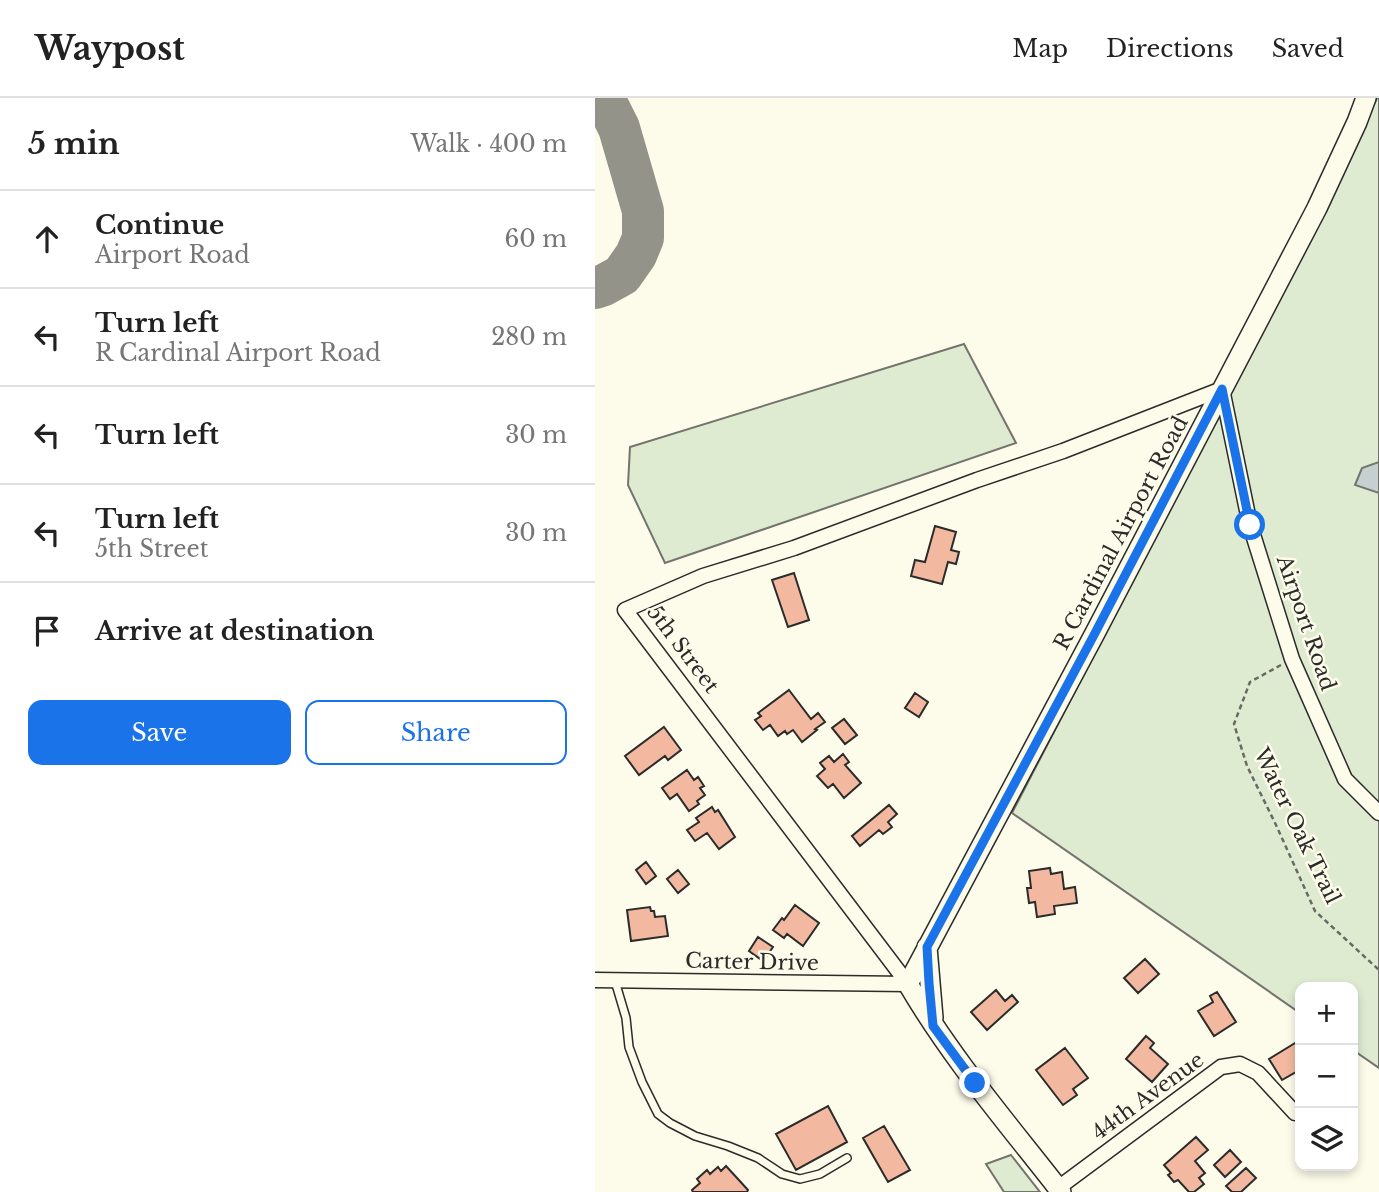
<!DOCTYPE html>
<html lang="en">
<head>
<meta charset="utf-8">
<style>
  :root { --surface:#fff; --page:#f2f2f2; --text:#222; --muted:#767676; --line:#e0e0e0; --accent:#1a73e8 }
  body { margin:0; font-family:"Libre Baskerville",serif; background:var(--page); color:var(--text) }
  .controls { position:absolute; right:21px; bottom:21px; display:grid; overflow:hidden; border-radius:14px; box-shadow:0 4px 10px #0003 }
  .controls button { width:63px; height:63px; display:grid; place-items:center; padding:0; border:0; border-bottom:2px solid var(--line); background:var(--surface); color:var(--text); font:35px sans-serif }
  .stop { position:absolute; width:21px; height:21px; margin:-16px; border:5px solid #1a73e8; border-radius:50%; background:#fff }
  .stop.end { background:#1a73e8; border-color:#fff; box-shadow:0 2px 7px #0008 }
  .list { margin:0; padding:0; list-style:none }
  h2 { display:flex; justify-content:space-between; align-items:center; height:91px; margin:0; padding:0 28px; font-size:30px }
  h2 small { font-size:23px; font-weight:400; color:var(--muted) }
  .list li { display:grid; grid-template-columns:46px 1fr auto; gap:21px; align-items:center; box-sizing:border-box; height:98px; padding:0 28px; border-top:2px solid var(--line) }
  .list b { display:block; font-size:26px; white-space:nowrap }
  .list p { margin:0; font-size:23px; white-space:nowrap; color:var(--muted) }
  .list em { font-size:23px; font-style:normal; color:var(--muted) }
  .actions { display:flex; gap:14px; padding:21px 28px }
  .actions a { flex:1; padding:16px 0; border:2px solid var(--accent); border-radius:14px; text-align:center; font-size:24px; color:var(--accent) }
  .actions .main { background:var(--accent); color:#fff }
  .icon { flex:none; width:38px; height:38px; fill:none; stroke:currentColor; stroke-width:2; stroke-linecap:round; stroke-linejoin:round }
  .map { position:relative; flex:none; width:784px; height:1094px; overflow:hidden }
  header { display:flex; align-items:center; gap:42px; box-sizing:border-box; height:98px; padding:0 35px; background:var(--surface); border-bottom:2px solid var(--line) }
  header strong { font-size:33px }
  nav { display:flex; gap:38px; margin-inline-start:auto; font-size:24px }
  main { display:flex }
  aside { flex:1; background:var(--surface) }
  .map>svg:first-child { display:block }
</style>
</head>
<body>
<header>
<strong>Waypost</strong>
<nav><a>Map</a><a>Directions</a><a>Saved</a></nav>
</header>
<main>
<aside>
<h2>5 min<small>Walk · 400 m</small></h2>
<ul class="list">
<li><svg class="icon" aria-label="ahead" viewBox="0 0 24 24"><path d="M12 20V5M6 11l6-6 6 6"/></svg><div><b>Continue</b><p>Airport Road</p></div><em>60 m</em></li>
<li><svg class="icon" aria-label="left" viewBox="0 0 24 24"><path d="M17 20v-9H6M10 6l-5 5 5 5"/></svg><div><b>Turn left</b><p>R Cardinal Airport Road</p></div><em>280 m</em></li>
<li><svg class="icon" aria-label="left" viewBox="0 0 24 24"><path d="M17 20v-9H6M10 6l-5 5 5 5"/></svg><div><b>Turn left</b></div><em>30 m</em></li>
<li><svg class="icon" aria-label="left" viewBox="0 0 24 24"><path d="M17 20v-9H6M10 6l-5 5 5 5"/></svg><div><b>Turn left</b><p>5th Street</p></div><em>30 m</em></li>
<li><svg class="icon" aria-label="arrive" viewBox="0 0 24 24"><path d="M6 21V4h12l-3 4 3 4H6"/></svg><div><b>Arrive at destination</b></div></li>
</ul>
<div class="actions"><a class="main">Save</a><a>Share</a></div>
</aside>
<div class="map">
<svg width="784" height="1094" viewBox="0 0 784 1094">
  <rect width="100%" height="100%" fill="#fdfbea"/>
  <path fill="#deebd1" stroke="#74746e" stroke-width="2" d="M 782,0 L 784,0 L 784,970 L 758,952 L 758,889 L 705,889 L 705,915 L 417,715 L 649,267 Z
    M 369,246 L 421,345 L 70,465 L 33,387 L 35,349 Z
    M 416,1057 L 445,1094 L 409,1094 L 391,1066 Z"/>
  <path fill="#c7d0d0" stroke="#74746e" stroke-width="2" d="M 784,364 L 784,395 L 760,387 L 767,370 Z"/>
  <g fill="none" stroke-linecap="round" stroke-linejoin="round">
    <path stroke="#94938a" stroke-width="42" d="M 0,190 L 9,187 L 27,177 L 41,157 L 48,140 L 48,113 L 24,30 L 9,0"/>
  </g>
  <path fill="#f2b8a0" stroke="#2b2b2b" stroke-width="2" d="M 340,428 L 361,434 L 356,452 L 364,454 L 361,466 L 353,464 L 347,486 L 316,478 L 320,462 L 330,464 Z
    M 199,475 L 214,522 L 193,529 L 177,482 Z
    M 194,592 L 216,621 L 223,615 L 230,624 L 220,631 L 222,632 L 207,644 L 198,632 L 192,636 L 190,633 L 183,638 L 175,627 L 168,632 L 160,622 L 166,618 L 163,615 Z
    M 320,595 L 333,604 L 324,619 L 310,610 Z
    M 249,621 L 262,637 L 250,646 L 237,630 Z
    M 69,629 L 86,652 L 73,662 L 70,658 L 44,677 L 30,658 Z
    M 248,656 L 254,664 L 250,667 L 266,685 L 249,700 L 238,686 L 233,690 L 222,678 L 230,671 L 225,665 L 234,658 L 239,664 Z
    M 92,672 L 99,682 L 103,679 L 109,688 L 105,690 L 110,697 L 102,703 L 104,706 L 94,713 L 82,696 L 75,701 L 67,690 Z
    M 294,707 L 302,716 L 293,724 L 297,729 L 288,736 L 284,732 L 265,748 L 257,738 Z
    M 117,709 L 120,714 L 123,712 L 140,739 L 124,751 L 112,735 L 100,743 L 92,732 L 104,724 L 101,720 Z
    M 51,764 L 61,778 L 51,786 L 41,772 Z
    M 455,770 L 456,776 L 467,774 L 469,791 L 480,789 L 482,805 L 459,808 L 460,816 L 442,819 L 440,804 L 434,805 L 432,790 L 436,790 L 434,773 Z
    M 83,772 L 94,786 L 83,795 L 72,781 Z
    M 200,807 L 224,825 L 208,848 L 192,836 L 189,840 L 178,832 L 187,820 L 189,822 Z
    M 55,809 L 56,813 L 59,813 L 60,819 L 70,818 L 73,838 L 36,843 L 32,812 Z
    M 163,839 L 178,849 L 168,863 L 154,853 Z
    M 550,861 L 564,876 L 543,895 L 529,880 Z
    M 401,892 L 410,903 L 417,897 L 423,904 L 392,932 L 376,914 Z
    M 622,894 L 641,924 L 619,938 L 603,913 L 618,904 L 615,898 Z
    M 551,938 L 559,945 L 555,950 L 573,966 L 557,984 L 531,961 Z
    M 705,942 L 705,977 L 703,973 L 687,982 L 674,961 Z
    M 470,950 L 493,980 L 478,991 L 482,997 L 468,1007 L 441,972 Z
    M 233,1008 L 252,1044 L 201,1072 L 181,1036 Z
    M 289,1028 L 315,1072 L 293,1084 L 268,1040 Z
    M 601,1039 L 613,1052 L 600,1063 L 610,1075 L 604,1080 L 609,1086 L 599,1094 L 594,1094 L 583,1082 L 579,1084 L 573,1077 L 576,1075 L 569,1067 Z
    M 635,1052 L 646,1064 L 630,1079 L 619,1067 Z
    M 131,1068 L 153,1092 L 152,1094 L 98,1094 L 97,1092 L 105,1085 L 102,1081 L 112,1072 L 115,1076 L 123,1069 L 126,1073 Z
    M 651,1070 L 661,1080 L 646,1094 L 637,1094 L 631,1088 Z"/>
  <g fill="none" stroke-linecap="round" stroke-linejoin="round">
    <defs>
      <path id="lane" d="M 20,883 L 31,920 L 34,949 L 47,984 L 63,1016 L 75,1025 L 100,1038 L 133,1048 L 163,1060 L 187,1076 L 205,1081 L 225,1076 L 252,1060"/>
      <path id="street" d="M 0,882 L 313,886
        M 313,886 L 30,512 L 108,478 L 199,450 L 382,382 L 468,353 L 627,291 L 655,427 L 697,561 L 750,681 L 784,715
        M 463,1090 L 626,969 L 645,966 L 663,975 L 700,1015"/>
      <path id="secondary" d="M 332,849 L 338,920
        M 466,1094 C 413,1026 357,961 313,886 L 499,537 L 722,110 L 762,24 L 771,0"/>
    </defs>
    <use href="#lane" stroke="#2b2b2b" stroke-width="10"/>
    <use href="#street" stroke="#2b2b2b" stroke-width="17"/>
    <use href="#secondary" stroke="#2b2b2b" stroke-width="22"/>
    <path stroke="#6a6964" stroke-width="2.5" stroke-dasharray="5 3.5" stroke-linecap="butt" d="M 686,567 L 655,584 L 639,626 L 652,668 L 681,727 L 720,813 L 784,872"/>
    <use href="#lane" stroke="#fdfbea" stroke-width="7"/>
    <use href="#street" stroke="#fdfbea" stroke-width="14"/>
    <use href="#secondary" stroke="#fdfbea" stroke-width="19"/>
  </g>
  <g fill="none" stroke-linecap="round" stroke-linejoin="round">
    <path stroke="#1a73e8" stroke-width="9" d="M 380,985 L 338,928 L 334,885 L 332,849 L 499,537 L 627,291 L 655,427"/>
  </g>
  <g text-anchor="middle" stroke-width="5" stroke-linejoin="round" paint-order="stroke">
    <g font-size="21" fill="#2b2b2b" stroke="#fdfbea">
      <text transform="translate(526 435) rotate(-62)" y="7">R Cardinal Airport Road</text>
      <text transform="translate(711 525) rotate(71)" y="7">Airport Road</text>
      <text transform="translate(88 551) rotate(53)" y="7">5th Street</text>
      <text transform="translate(702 728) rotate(64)" y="7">Water Oak Trail</text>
      <text transform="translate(157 864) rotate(1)" y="7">Carter Drive</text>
      <text transform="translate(553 998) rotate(-36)" y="7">44th Avenue</text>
    </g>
  </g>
</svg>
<div class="controls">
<button>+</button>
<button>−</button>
<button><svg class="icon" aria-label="layers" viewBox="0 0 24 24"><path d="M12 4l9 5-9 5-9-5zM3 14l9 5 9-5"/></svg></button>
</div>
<div class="stop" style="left:655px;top:427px"></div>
<div class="stop end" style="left:380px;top:985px"></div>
</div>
</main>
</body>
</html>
